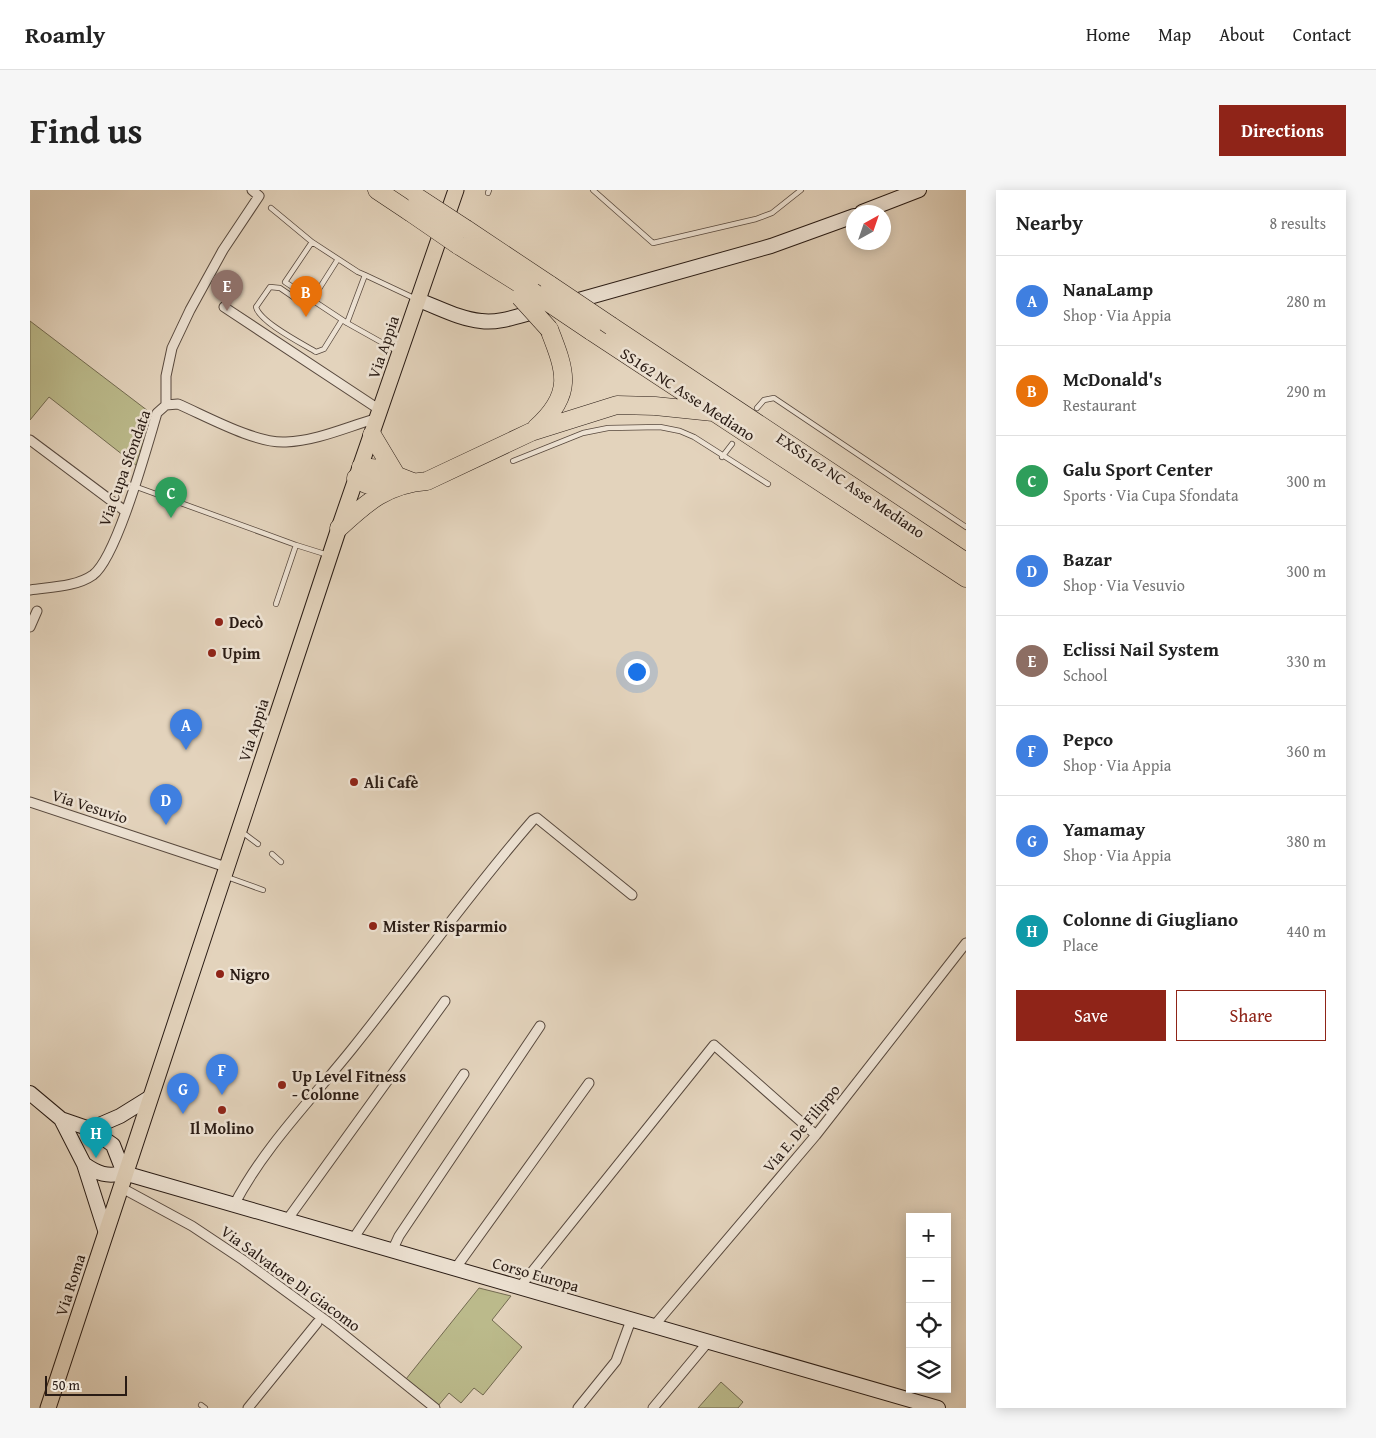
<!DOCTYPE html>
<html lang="en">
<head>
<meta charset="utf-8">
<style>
  :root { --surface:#fff; --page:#f6f6f6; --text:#222; --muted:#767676; --line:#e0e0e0; --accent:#8f2418 }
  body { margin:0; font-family:"Gentium Book Plus",serif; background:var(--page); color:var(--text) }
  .controls { position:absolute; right:15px; bottom:15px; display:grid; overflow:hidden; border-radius:0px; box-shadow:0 2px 12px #0003 }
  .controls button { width:45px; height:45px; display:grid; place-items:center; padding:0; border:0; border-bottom:1px solid var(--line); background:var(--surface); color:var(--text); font:25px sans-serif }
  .compass { position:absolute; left:816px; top:15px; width:45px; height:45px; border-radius:50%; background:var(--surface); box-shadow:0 2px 12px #0003; rotate:40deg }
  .scale { position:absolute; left:15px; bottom:12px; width:82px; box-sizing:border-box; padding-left:5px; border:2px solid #291b14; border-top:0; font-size:14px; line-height:18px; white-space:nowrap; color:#291b14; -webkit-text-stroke:4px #ede2d3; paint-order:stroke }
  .you { position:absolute; left:606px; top:481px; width:18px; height:18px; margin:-12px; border:4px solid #fff; border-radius:50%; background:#1a73e8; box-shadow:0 0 0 8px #1a73e833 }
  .badge { display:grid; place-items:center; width:32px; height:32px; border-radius:50%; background:var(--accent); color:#fff; font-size:16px; font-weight:700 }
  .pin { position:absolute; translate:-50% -41px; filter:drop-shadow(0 1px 2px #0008) }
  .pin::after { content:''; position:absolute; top:26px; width:18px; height:15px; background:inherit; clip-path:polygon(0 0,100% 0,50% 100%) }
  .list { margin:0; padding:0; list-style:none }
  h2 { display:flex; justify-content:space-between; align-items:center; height:65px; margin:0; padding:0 20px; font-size:21px }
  h2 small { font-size:16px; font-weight:400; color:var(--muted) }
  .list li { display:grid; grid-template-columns:32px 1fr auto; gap:15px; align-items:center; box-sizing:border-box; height:90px; padding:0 20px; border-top:1px solid var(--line) }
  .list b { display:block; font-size:19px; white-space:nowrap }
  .list p { margin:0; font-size:16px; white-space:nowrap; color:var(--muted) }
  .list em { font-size:16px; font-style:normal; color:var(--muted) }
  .actions { display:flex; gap:10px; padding:15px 20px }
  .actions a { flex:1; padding:11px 0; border:1px solid var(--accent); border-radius:0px; text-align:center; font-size:18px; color:var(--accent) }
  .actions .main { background:var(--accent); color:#fff }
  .icon { flex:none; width:28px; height:28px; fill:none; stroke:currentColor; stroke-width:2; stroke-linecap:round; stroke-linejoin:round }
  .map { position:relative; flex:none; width:936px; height:1218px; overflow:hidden; border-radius:0px }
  header { display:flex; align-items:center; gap:30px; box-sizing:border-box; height:70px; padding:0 25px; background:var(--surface); border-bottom:1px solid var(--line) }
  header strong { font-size:24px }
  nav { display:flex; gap:28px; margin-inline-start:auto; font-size:18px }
  .intro { display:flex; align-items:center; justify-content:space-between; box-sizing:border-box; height:120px; padding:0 30px }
  h1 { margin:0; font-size:35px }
  .button { padding:12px 22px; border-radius:0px; background:var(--accent); color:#fff; font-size:18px; font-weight:700 }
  main { display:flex; gap:30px; padding:0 30px }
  aside { flex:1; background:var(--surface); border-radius:0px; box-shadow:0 2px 12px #0003 }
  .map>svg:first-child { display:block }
</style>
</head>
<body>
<header>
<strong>Roamly</strong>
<nav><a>Home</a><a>Map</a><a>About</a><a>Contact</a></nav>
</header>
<div class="intro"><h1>Find us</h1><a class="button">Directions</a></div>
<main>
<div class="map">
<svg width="936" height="1218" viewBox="0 0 936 1218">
  <rect width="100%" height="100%" fill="#e3d3bc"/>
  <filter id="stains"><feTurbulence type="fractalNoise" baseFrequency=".004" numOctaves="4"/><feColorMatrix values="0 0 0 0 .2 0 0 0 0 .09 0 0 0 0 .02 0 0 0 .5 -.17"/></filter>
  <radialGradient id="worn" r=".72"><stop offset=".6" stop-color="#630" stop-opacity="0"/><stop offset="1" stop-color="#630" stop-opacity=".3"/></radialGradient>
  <path fill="#bbba8b" stroke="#726a50" d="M 0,131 L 122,224 L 107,276 L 19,207 L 0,230 Z
    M 449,1098 L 481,1106 L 462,1130 L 492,1157 L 453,1205 L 444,1198 L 431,1213 L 419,1203 L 408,1216 L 376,1189 Z
    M 691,1192 L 713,1212 L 708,1218 L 668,1218 Z"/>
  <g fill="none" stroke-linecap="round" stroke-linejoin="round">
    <defs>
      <path id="lane" d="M 563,0 L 623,53 L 726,29 L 742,23 L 771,0
        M 458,3 L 459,0
        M 241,18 L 282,52 L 255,92 L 317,133
        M 282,52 L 328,82 L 335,85
        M 308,69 L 282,110 L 272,113 L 250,98 L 240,97 L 226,117 C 230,132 271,153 286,162 L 294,159 L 312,130
        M 367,161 L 317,133 L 335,85 L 386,109
        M 727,218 L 734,210 L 744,208 L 936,337
        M 692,267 L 702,254
        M 483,271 L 553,243 L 578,238 L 630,237 L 650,241 L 664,247 L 738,294
        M 104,296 L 266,355
        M 246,414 L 266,355 L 298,365
        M 212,642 L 228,654
        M 242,664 L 251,672
        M 197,687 L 233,700
        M 171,1215 L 175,1218"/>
      <path id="street" d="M 194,117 L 350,220
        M 136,215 L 136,186 L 142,158 L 160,120 L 193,60 L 229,6 L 222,0
        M 0,250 L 95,321
        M 0,400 C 20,397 46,397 63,385 C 87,367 117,256 127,223 L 136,215 L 148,214 C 176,226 226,254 256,252 C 287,251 319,236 348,228
        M 0,437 L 7,421
        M 0,612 L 196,677
        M 90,997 L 162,1036 L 213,1070 L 302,1135 L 405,1218
        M 204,1015 C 234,957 282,909 322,859 C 383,783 439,703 503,630 L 507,628 L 602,705
        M 257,1030 L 415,811
        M 323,1049 L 434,884
        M 362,1061 L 369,1046 L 510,836
        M 425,1079 L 559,893
        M 489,1098 L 684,855 L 786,945
        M 623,1137 L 786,945 L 936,753
        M 218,1218 L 287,1133
        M 548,1218 L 586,1171 L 601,1130
        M 623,1218 L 678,1152"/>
      <path id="secondary" d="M 832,22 L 889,0
        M 388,110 C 408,117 429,129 451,131 C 470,134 493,124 512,120
        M 538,113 L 741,56 L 824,26
        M 0,903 L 31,929 L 60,939 L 83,955 L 94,983
        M 31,929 L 54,974 L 76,1043
        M 60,939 L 90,926 L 119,908
        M 54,974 C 68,984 77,987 94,983
        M 94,983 L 908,1218"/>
      <path id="primary" d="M 18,1218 L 309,338 L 426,0"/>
      <path id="highway" d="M 347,0 L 380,22
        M 436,39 L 520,95
        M 428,55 L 503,102
        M 581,136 L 936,372
        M 561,141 L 936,388
        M 506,238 C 544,204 536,182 519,139
        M 342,245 L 366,285
        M 331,277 L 350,279 L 383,292
        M 326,288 L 336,294 L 362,298
        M 309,338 C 337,312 357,294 397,291 L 501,242 L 587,215 L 625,216 L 683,222"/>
    </defs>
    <use href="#lane" stroke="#58493e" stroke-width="6"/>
    <use href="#street" stroke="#58493e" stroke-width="11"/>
    <use href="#secondary" stroke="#291b14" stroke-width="16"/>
    <use href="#primary" stroke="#291b14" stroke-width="17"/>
    <use href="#highway" stroke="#291b14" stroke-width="19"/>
    <use href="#lane" stroke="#ede2d3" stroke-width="4.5"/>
    <use href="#street" stroke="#ede2d3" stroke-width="9"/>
    <use href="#secondary" stroke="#ede2d3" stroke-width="14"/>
    <use href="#primary" stroke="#e3d3bc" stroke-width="15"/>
    <use href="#highway" stroke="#e3d3bc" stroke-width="18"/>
    <defs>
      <path id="highway-bridge" d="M 387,7 L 436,39
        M 380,22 L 428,55
        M 520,95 L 581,136
        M 503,102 L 561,141
        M 490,107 L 519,139"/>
    </defs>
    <use href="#highway-bridge" stroke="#291b14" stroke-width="19" stroke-linecap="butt"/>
    <use href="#highway-bridge" stroke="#e3d3bc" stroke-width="18"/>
  </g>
  <g fill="#8f2418" stroke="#ede2d3" stroke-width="2">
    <circle cx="189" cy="432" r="5"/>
    <circle cx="182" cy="463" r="5"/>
    <circle cx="324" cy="592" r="5"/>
    <circle cx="343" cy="736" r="5"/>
    <circle cx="190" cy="784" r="5"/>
    <circle cx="252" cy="895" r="5"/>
    <circle cx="192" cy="920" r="5"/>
  </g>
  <g text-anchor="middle" stroke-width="5" stroke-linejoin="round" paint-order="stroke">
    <g font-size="16" fill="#291b14" stroke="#ede2d3">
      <text transform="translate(353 157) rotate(-71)" y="6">Via Appia</text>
      <text transform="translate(658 204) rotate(33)" y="6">SS162 NC Asse Mediano</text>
      <text transform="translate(94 278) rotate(-70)" y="6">Via Cupa Sfondata</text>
      <text transform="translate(821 295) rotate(34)" y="6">EXSS162 NC Asse Mediano</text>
      <text transform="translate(223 540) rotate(-72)" y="6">Via Appia</text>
      <text transform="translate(60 616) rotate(18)" y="6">Via Vesuvio</text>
      <text transform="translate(771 938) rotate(-50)" y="6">Via E. De Filippo</text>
      <text transform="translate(506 1084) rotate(16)" y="6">Corso Europa</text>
      <text transform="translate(261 1088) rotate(36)" y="6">Via Salvatore Di Giacomo</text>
      <text transform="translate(40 1095) rotate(-72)" y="6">Via Roma</text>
    </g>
    <g font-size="16" font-weight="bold" fill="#291b14" stroke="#ede2d3" text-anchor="start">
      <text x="199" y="438">Decò</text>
      <text x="192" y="469">Upim</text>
      <text x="334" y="598">Ali Cafè</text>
      <text x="353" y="742">Mister Risparmio</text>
      <text x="200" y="790">Nigro</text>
      <text x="262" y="892">Up Level Fitness<tspan x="262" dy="18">- Colonne</tspan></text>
      <text x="192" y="944" text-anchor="middle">Il Molino</text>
    </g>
  </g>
  <rect width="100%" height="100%" filter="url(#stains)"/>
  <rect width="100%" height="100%" fill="url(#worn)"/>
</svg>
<div class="controls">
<button>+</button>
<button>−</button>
<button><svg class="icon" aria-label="locate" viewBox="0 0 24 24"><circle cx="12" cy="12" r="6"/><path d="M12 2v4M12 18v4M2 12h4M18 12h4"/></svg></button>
<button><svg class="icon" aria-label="layers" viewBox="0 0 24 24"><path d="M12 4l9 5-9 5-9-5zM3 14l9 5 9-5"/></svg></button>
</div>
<svg class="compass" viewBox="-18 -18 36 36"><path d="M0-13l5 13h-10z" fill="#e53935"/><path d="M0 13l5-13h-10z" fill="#767676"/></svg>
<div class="scale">50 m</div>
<div class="you"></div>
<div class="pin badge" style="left:156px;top:560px;background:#3f7fe0">A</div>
<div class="pin badge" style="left:276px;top:127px;background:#e8710a">B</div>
<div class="pin badge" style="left:141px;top:328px;background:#2e9e5b">C</div>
<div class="pin badge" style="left:136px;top:635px;background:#3f7fe0">D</div>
<div class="pin badge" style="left:197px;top:121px;background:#8d6e63">E</div>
<div class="pin badge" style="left:192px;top:905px;background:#3f7fe0">F</div>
<div class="pin badge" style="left:153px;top:924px;background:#3f7fe0">G</div>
<div class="pin badge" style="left:66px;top:968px;background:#0f9aa8">H</div>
</div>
<aside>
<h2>Nearby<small>8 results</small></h2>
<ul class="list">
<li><span class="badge" style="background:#3f7fe0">A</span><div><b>NanaLamp</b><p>Shop · Via Appia</p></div><em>280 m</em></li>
<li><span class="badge" style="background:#e8710a">B</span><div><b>McDonald's</b><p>Restaurant</p></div><em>290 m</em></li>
<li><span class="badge" style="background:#2e9e5b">C</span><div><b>Galu Sport Center</b><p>Sports · Via Cupa Sfondata</p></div><em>300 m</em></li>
<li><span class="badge" style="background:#3f7fe0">D</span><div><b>Bazar</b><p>Shop · Via Vesuvio</p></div><em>300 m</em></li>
<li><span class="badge" style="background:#8d6e63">E</span><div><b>Eclissi Nail System</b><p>School</p></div><em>330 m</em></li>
<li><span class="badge" style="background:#3f7fe0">F</span><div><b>Pepco</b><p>Shop · Via Appia</p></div><em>360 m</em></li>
<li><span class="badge" style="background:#3f7fe0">G</span><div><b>Yamamay</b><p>Shop · Via Appia</p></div><em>380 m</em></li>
<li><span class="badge" style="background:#0f9aa8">H</span><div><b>Colonne di Giugliano</b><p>Place</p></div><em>440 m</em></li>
</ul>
<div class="actions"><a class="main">Save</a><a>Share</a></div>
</aside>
</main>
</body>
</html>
